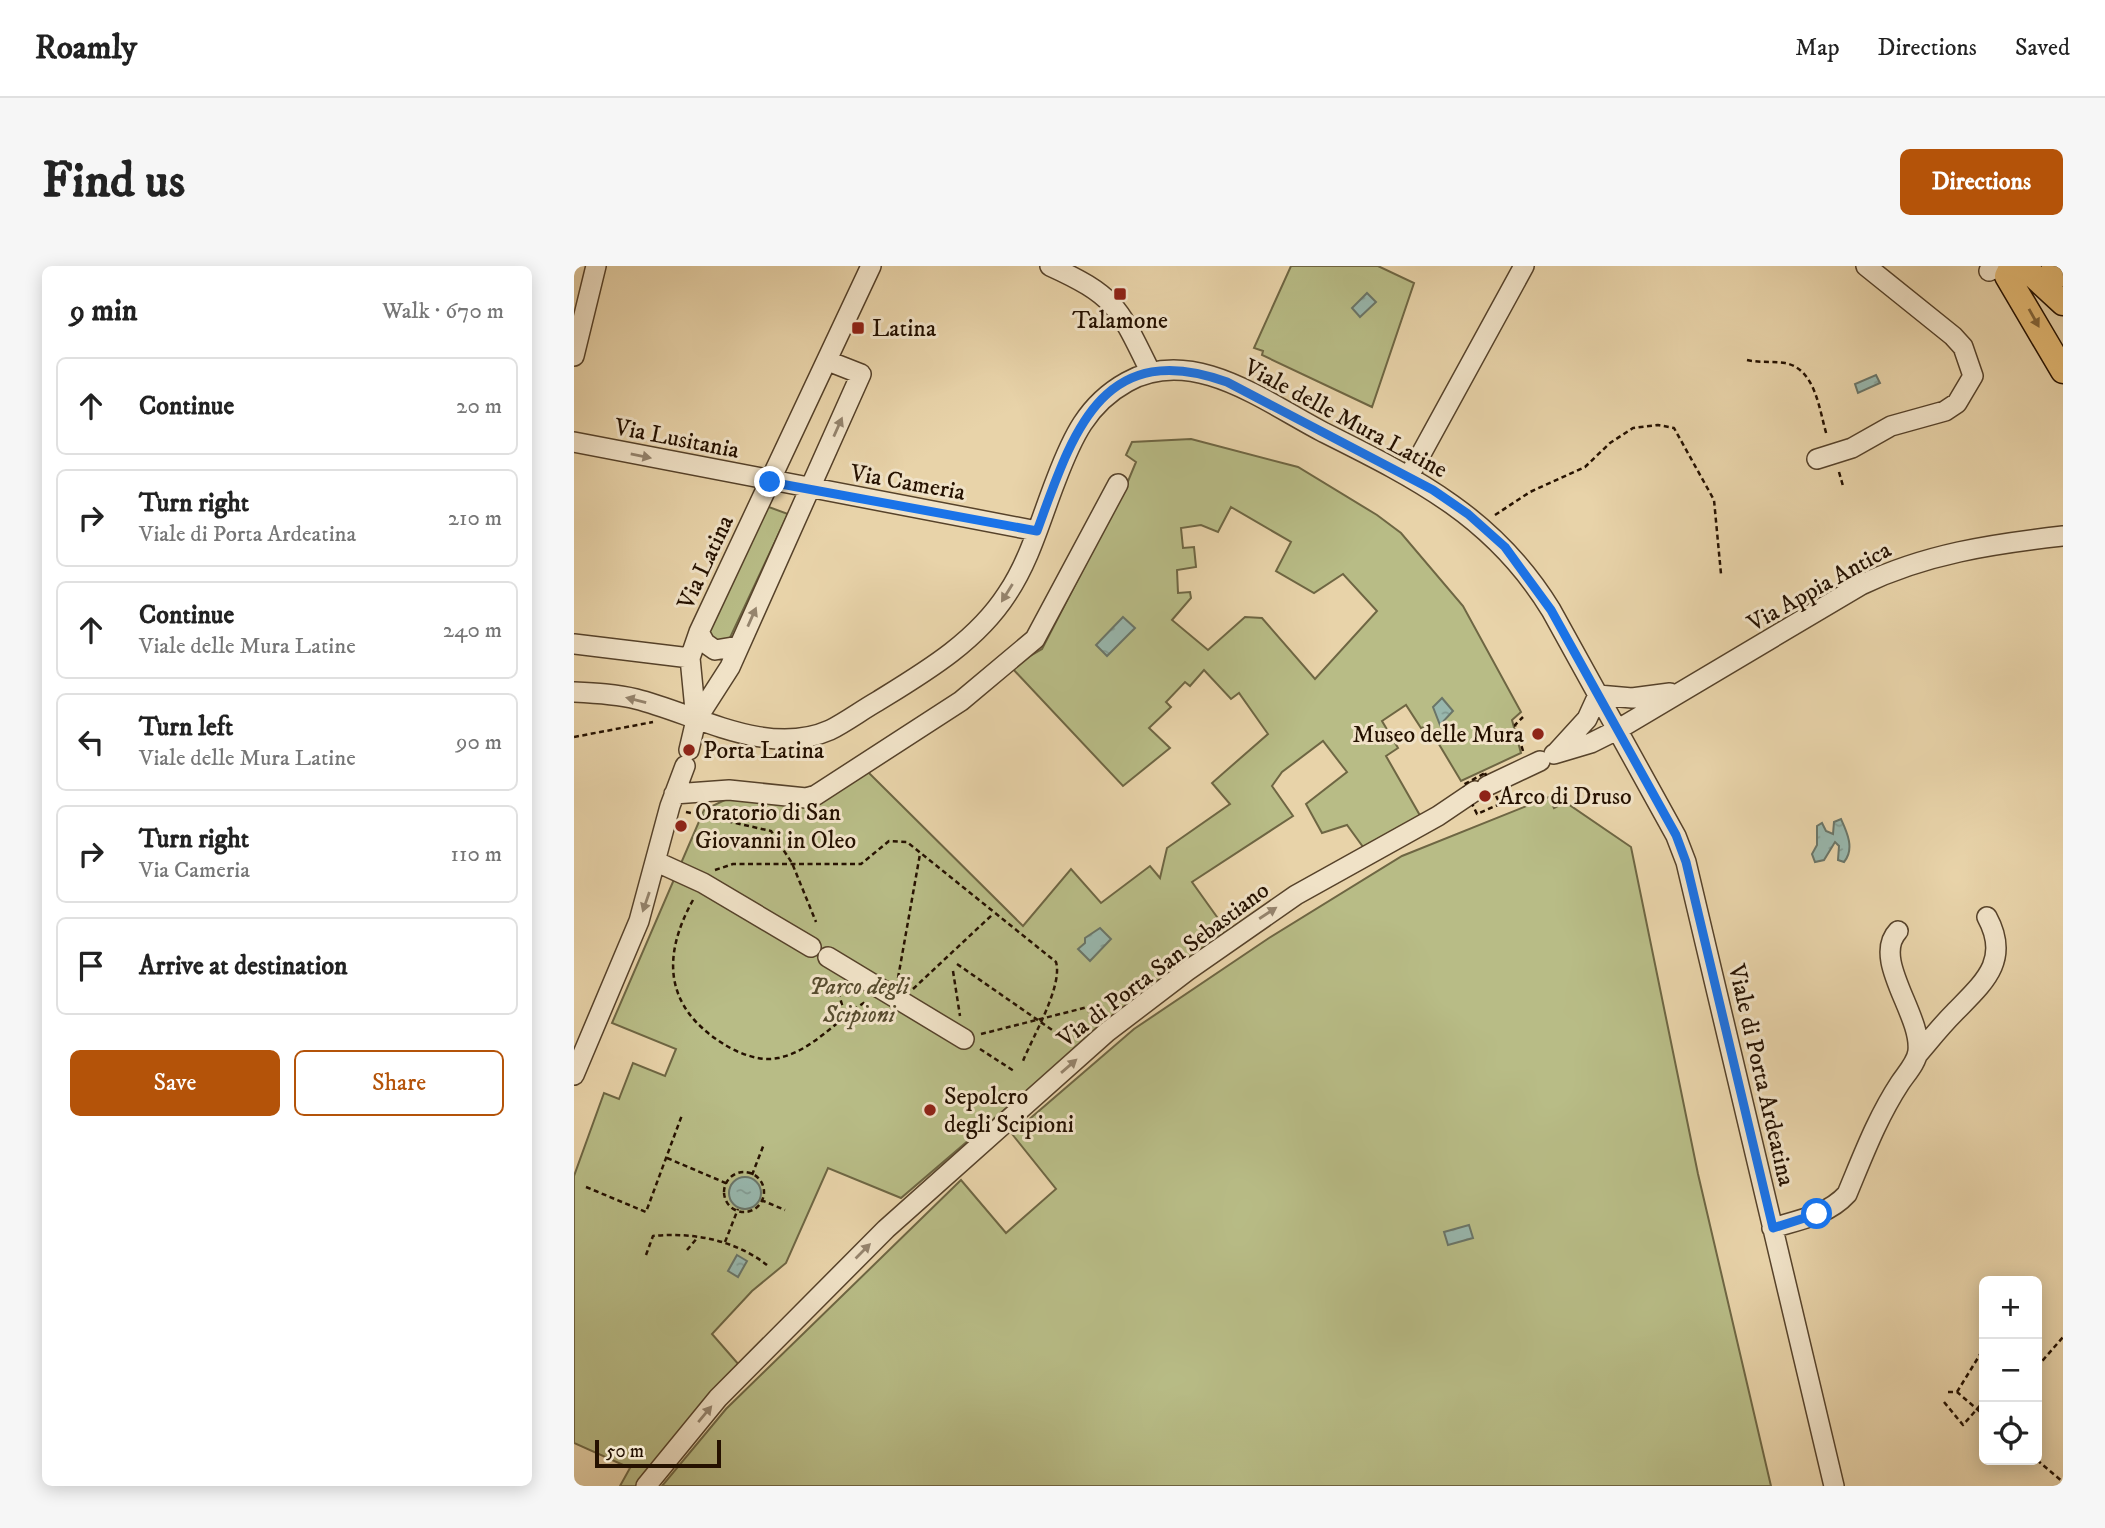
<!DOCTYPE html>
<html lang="en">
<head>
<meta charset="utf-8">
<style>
  :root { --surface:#fff; --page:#f6f6f6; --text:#222; --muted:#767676; --line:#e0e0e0; --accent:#b45309 }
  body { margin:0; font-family:"IM FELL DW Pica",serif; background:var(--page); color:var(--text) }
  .controls { position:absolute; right:21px; bottom:21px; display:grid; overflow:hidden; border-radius:10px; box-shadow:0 4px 18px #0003 }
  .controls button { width:63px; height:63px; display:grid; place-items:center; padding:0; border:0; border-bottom:2px solid var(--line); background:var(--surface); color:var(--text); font:35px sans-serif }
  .scale { position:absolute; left:21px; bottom:18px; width:126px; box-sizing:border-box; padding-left:7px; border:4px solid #251100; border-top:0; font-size:19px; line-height:24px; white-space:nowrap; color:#251100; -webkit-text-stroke:5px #f0e2c7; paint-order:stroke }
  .stop { position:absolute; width:21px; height:21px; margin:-16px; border:5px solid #1a73e8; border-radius:50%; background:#fff }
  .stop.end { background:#1a73e8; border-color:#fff; box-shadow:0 2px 7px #0008 }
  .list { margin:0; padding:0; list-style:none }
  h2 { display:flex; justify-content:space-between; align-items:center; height:91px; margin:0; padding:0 28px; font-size:30px }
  h2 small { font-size:23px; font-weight:400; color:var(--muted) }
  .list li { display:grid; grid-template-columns:46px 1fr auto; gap:21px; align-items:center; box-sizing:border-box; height:98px; margin:0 14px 14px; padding:0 14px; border:2px solid var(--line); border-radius:10px }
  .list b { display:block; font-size:26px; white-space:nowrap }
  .list p { margin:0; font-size:23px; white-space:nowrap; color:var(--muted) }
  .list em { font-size:23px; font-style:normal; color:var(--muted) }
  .actions { display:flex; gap:14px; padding:21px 28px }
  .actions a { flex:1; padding:16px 0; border:2px solid var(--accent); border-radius:10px; text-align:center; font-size:24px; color:var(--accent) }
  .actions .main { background:var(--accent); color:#fff }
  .icon { flex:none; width:38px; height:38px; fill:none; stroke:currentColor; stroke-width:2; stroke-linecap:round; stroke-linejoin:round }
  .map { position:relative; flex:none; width:1489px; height:1220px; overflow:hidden; border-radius:10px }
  header { display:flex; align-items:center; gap:42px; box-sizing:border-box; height:98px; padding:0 35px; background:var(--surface); border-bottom:2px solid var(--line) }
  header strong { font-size:33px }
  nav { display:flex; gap:38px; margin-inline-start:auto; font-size:24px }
  .intro { display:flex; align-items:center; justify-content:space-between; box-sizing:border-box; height:168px; padding:0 42px }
  h1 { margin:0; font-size:49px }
  .button { padding:18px 32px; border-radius:10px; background:var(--accent); color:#fff; font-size:24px; font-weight:700 }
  main { display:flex; gap:42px; padding:0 42px }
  aside { flex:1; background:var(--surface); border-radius:10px; box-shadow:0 4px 18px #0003 }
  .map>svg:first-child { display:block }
</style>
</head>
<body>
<header>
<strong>Roamly</strong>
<nav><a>Map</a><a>Directions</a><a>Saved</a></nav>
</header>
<div class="intro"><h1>Find us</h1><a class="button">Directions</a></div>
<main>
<aside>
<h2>9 min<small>Walk · 670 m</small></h2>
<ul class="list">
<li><svg class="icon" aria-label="ahead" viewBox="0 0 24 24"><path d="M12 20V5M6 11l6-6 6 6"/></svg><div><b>Continue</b></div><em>20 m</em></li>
<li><svg class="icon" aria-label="right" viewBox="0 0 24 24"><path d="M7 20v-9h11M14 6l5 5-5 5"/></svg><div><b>Turn right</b><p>Viale di Porta Ardeatina</p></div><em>210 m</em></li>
<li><svg class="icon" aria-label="ahead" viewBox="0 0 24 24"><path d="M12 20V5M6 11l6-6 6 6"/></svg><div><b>Continue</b><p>Viale delle Mura Latine</p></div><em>240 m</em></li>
<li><svg class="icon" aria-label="left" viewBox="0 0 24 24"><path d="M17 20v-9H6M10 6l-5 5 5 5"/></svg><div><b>Turn left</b><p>Viale delle Mura Latine</p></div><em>90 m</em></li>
<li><svg class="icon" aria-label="right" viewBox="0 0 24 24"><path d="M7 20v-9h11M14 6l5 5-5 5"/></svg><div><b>Turn right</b><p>Via Cameria</p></div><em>110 m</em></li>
<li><svg class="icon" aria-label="arrive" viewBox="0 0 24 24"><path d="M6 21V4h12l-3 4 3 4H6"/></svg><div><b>Arrive at destination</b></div></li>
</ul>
<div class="actions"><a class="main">Save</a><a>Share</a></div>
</aside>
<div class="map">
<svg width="1489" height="1220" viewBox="0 0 1489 1220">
  <defs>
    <pattern id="water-ripples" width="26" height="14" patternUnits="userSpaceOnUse" patternTransform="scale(1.75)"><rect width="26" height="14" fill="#98b7ad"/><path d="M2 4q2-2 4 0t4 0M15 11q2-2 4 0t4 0" fill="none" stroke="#839c93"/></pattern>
  </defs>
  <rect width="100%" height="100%" fill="#e8d3a9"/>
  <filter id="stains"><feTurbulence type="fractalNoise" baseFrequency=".00286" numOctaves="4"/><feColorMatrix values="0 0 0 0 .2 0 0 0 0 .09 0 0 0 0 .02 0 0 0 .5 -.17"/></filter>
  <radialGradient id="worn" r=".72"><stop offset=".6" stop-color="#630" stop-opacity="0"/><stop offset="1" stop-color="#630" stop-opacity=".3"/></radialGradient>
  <path fill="#b8bc86" stroke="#6e6643" stroke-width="2" fill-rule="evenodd" d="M 717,0 L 804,0 L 840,17 L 798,141 L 688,89 L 689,85 L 680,82 Z
    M 617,173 L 724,201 L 803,249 L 827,267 L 889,340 L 947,446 L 938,454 L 947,487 L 887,515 L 854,460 L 847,462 L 832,439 L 808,455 L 824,482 L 812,490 L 848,553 L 792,585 L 773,559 L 748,567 L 732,538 L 773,506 L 749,475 L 708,506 L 698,520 L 719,550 L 618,616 L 653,665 L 539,751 L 327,932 L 254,902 L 212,997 L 178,1025 L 138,1068 L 166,1100 L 137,1129 L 62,1220 L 46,1220 L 56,1202 L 0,1177 L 0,910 L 30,827 L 45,833 L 59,797 L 91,810 L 102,783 L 38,757 L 130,544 L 157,531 L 238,541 L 294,506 L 449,660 L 497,603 L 527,637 L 576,600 L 586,612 L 593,582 L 656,538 L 638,517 L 694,468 L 665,427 L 657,433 L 630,404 L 616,420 L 611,416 L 592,436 L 597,441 L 575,462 L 596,482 L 549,520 L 437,401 L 468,383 L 552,220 L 562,196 L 552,189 L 558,176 ZM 657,241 L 717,276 L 702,305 L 740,327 L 769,308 L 803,345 L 741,413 L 688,352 L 671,351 L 634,384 L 598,354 L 617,332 L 616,326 L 604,327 L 603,304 L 622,301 L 620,281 L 609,282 L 607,262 L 627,259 L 644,266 Z
    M 192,240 L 214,248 L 154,376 L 143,377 L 131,369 Z
    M 975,531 L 980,542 L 991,536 L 1057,581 L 1124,908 L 1197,1220 L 88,1220 L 152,1143 L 387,914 L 432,967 L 482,923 L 438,868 L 560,763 L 695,672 L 828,590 Z"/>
  <path fill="url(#water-ripples)" stroke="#6a7568" stroke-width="2" d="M 793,27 L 802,36 L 786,51 L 778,42 Z
    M 1302,109 L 1306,117 L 1284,127 L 1281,118 Z
    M 549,351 L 561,362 L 533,390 L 522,379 Z
    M 868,432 L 879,445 L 866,459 L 859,441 Z
    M 1267,553 C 1273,566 1281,583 1270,596 L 1264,594 L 1265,580 L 1261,576 L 1250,594 L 1241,596 L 1238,588 L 1243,579 L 1243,560 L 1248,557 L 1252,565 L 1259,568 L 1260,556 Z
    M 526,662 L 537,673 L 516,695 L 504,683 L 511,677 L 511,672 Z
    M155 927a16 16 0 1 1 32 0a16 16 0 1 1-32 0Z
    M 895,959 L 899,972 L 874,979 L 870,966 Z
    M 163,989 L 173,995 L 164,1011 L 154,1005 Z"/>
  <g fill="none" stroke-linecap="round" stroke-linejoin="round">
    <defs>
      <path id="minor" d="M 476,0 C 542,30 545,42 576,105
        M 1415,5 L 1426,0
        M 0,90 L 22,0
        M 0,176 L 463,265
        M 1243,193 L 1278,182 L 1317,160 L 1371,145 L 1383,137 L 1399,110 L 1389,81 L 1379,70 L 1292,0
        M 835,210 L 950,0
        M 125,366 L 131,377 L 141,384 L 165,380
        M 0,378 L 116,392
        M 0,426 C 21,427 42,428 62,433 C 122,448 193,492 256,464 C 272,456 288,444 304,435 C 351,406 402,376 433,328 C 456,294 467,252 482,214 C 498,172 513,138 553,116 C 619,79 691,136 749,166 C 843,213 920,251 977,344 L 1102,570 L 1112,596 L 1260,1220
        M 1024,429 L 1058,432 L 1096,427
        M 122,454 L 156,401 L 287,108 L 254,95
        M 115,484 L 122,454 L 116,392 L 125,366 L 297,0
        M 982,487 L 1013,453 L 1024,429
        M 980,488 L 1017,477 L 1043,464 L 1287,319 C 1351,288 1418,278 1489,270
        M 913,520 L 966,495
        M 100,528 L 155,524 L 232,532 L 242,529 L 387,435 L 461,373 L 544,218
        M 83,596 L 129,617 L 237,681
        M 254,691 L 390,773
        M 1344,788 C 1356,774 1367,760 1380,747 C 1409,717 1437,695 1413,651
        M 0,809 L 65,655 L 96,540 L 111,500
        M 1198,962 C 1225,954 1254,949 1273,928 C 1289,890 1303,852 1326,817 C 1332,808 1343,796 1344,785 C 1348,749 1297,693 1324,665
        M 72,1220 L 144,1132 L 312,963 L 533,766 L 613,705 L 722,629 L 864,550 L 901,525"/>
      <path id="major" d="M 1438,0 L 1433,10 L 1489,105
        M 1449,0 L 1489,37
        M 1480,0 L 1489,8"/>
    </defs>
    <use href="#minor" stroke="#56422a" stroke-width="22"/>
    <use href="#major" stroke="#251100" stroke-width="27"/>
    <path stroke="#251100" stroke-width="2.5" stroke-dasharray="5 3.5" stroke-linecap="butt" d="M 1173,94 C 1186,97 1199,95 1211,97 C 1242,103 1245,144 1253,170
      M 1265,206 L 1269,220
      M 921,249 L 956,226 L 1011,201 L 1036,177 L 1059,162 L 1084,159 L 1100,162 L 1140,234 L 1147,308
      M 0,471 L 79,456
      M 949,485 L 941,459 L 949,451
      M 911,507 L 926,538 L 903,548 L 889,519 Z
      M 112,546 L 197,565 L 218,597 L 242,656
      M 141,604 L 159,598 L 287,598 L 315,575 L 333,576 L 482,696 C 489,720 459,770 449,795
      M 119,634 C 88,690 90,740 148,777 C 163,787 186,796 204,792 C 239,785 263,753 293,735
      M 383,698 L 494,775
      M 379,705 L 386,750
      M 324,712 L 346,588
      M 262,718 L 271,749
      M 339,723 L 419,648
      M 407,768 L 514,741 L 516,756
      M 406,783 L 440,805
      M 93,892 L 154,918
      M150 926a20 20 0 1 1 40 0a20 20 0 1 1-40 0Z
      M 178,909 L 190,878
      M 12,921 L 72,946 L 108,849
      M 187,934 L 211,944
      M 151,976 L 164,943
      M 113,984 L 124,971
      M 72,989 L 79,970 C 119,966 161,974 193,999
      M 1463,1101 L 1489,1071
      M 1374,1126 L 1383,1126 L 1410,1149
      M 1383,1126 L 1410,1082
      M 1370,1136 L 1389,1159 L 1410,1135
      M 1463,1194 L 1489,1216"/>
    <use href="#minor" stroke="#f0e2c7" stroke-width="19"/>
    <use href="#major" stroke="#e4ba74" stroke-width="24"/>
  </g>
  <defs><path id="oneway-solid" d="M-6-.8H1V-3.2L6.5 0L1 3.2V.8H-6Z" transform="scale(1.75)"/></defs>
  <use fill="#84663a" href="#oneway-solid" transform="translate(1460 52) rotate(61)"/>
  <g fill="#95846d">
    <use href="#oneway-solid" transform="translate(264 161) rotate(-66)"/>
    <use href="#oneway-solid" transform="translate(67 190) rotate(11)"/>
    <use href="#oneway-solid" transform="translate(433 327) rotate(122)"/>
    <use href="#oneway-solid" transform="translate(178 351) rotate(-66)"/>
    <use href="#oneway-solid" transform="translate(62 434) rotate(-166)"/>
    <use href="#oneway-solid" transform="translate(72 636) rotate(109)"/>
    <use href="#oneway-solid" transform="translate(694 647) rotate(-33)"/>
    <use href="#oneway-solid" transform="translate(495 800) rotate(-41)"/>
    <use href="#oneway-solid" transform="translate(289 985) rotate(-45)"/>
    <use href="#oneway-solid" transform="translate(131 1148) rotate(-50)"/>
  </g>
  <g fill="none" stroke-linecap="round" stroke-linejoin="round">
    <path stroke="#1a73e8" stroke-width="9" d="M 196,216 L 463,265 C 498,169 527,70 653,116 L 859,224 L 894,248 L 931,281 L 977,344 L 1102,569 L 1112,596 L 1199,962 L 1243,948"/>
  </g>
  <g fill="#8f2418" stroke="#f0e2c7" stroke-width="2.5">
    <rect x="539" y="21" width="14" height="14" rx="3.5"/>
    <rect x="277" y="55" width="14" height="14" rx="3.5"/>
    <circle cx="964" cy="468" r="7"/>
    <circle cx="115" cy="484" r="7"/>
    <circle cx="911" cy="530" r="7"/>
    <circle cx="107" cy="560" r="7"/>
    <circle cx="356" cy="844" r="7"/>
  </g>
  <g text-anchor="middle" stroke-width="6" stroke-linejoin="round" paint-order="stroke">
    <g font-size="24" fill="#251100" stroke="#f0e2c7" text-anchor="start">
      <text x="546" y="62" text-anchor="middle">Talamone</text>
      <text x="298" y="70">Latina</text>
      <text x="950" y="476" text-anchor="end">Museo delle Mura</text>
      <text x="129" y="492">Porta Latina</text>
      <text x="925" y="538">Arco di Druso</text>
      <text x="121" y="554">Oratorio di San<tspan x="121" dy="28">Giovanni in Oleo</tspan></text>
      <text x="370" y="838">Sepolcro<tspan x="370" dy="28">degli Scipioni</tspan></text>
    </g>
    <g font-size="24" fill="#251100" stroke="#f0e2c7">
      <text transform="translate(772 152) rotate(28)" y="8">Viale delle Mura Latine</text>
      <text transform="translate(103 172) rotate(11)" y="8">Via Lusitania</text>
      <text transform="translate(334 216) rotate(10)" y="8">Via Cameria</text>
      <text transform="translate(131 296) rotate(-65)" y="8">Via Latina</text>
      <text transform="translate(1245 320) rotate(-29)" y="8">Via Appia Antica</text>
      <text transform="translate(589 698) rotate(-37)" y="8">Via di Porta San Sebastiano</text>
      <text transform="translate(1188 809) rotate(77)" y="8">Viale di Porta Ardeatina</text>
    </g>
    <g font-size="24" font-style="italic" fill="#584d2f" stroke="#f0e2c7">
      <text x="285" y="728">Parco degli<tspan x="285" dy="28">Scipioni</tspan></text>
    </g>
  </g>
  <rect width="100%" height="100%" filter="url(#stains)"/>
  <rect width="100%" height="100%" fill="url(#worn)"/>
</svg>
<div class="controls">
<button>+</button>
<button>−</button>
<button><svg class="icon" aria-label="locate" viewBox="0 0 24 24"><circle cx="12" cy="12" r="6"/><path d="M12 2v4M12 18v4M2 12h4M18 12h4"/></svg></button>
</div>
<div class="scale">50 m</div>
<div class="stop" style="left:1243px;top:948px"></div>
<div class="stop end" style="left:196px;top:216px"></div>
</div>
</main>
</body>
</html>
